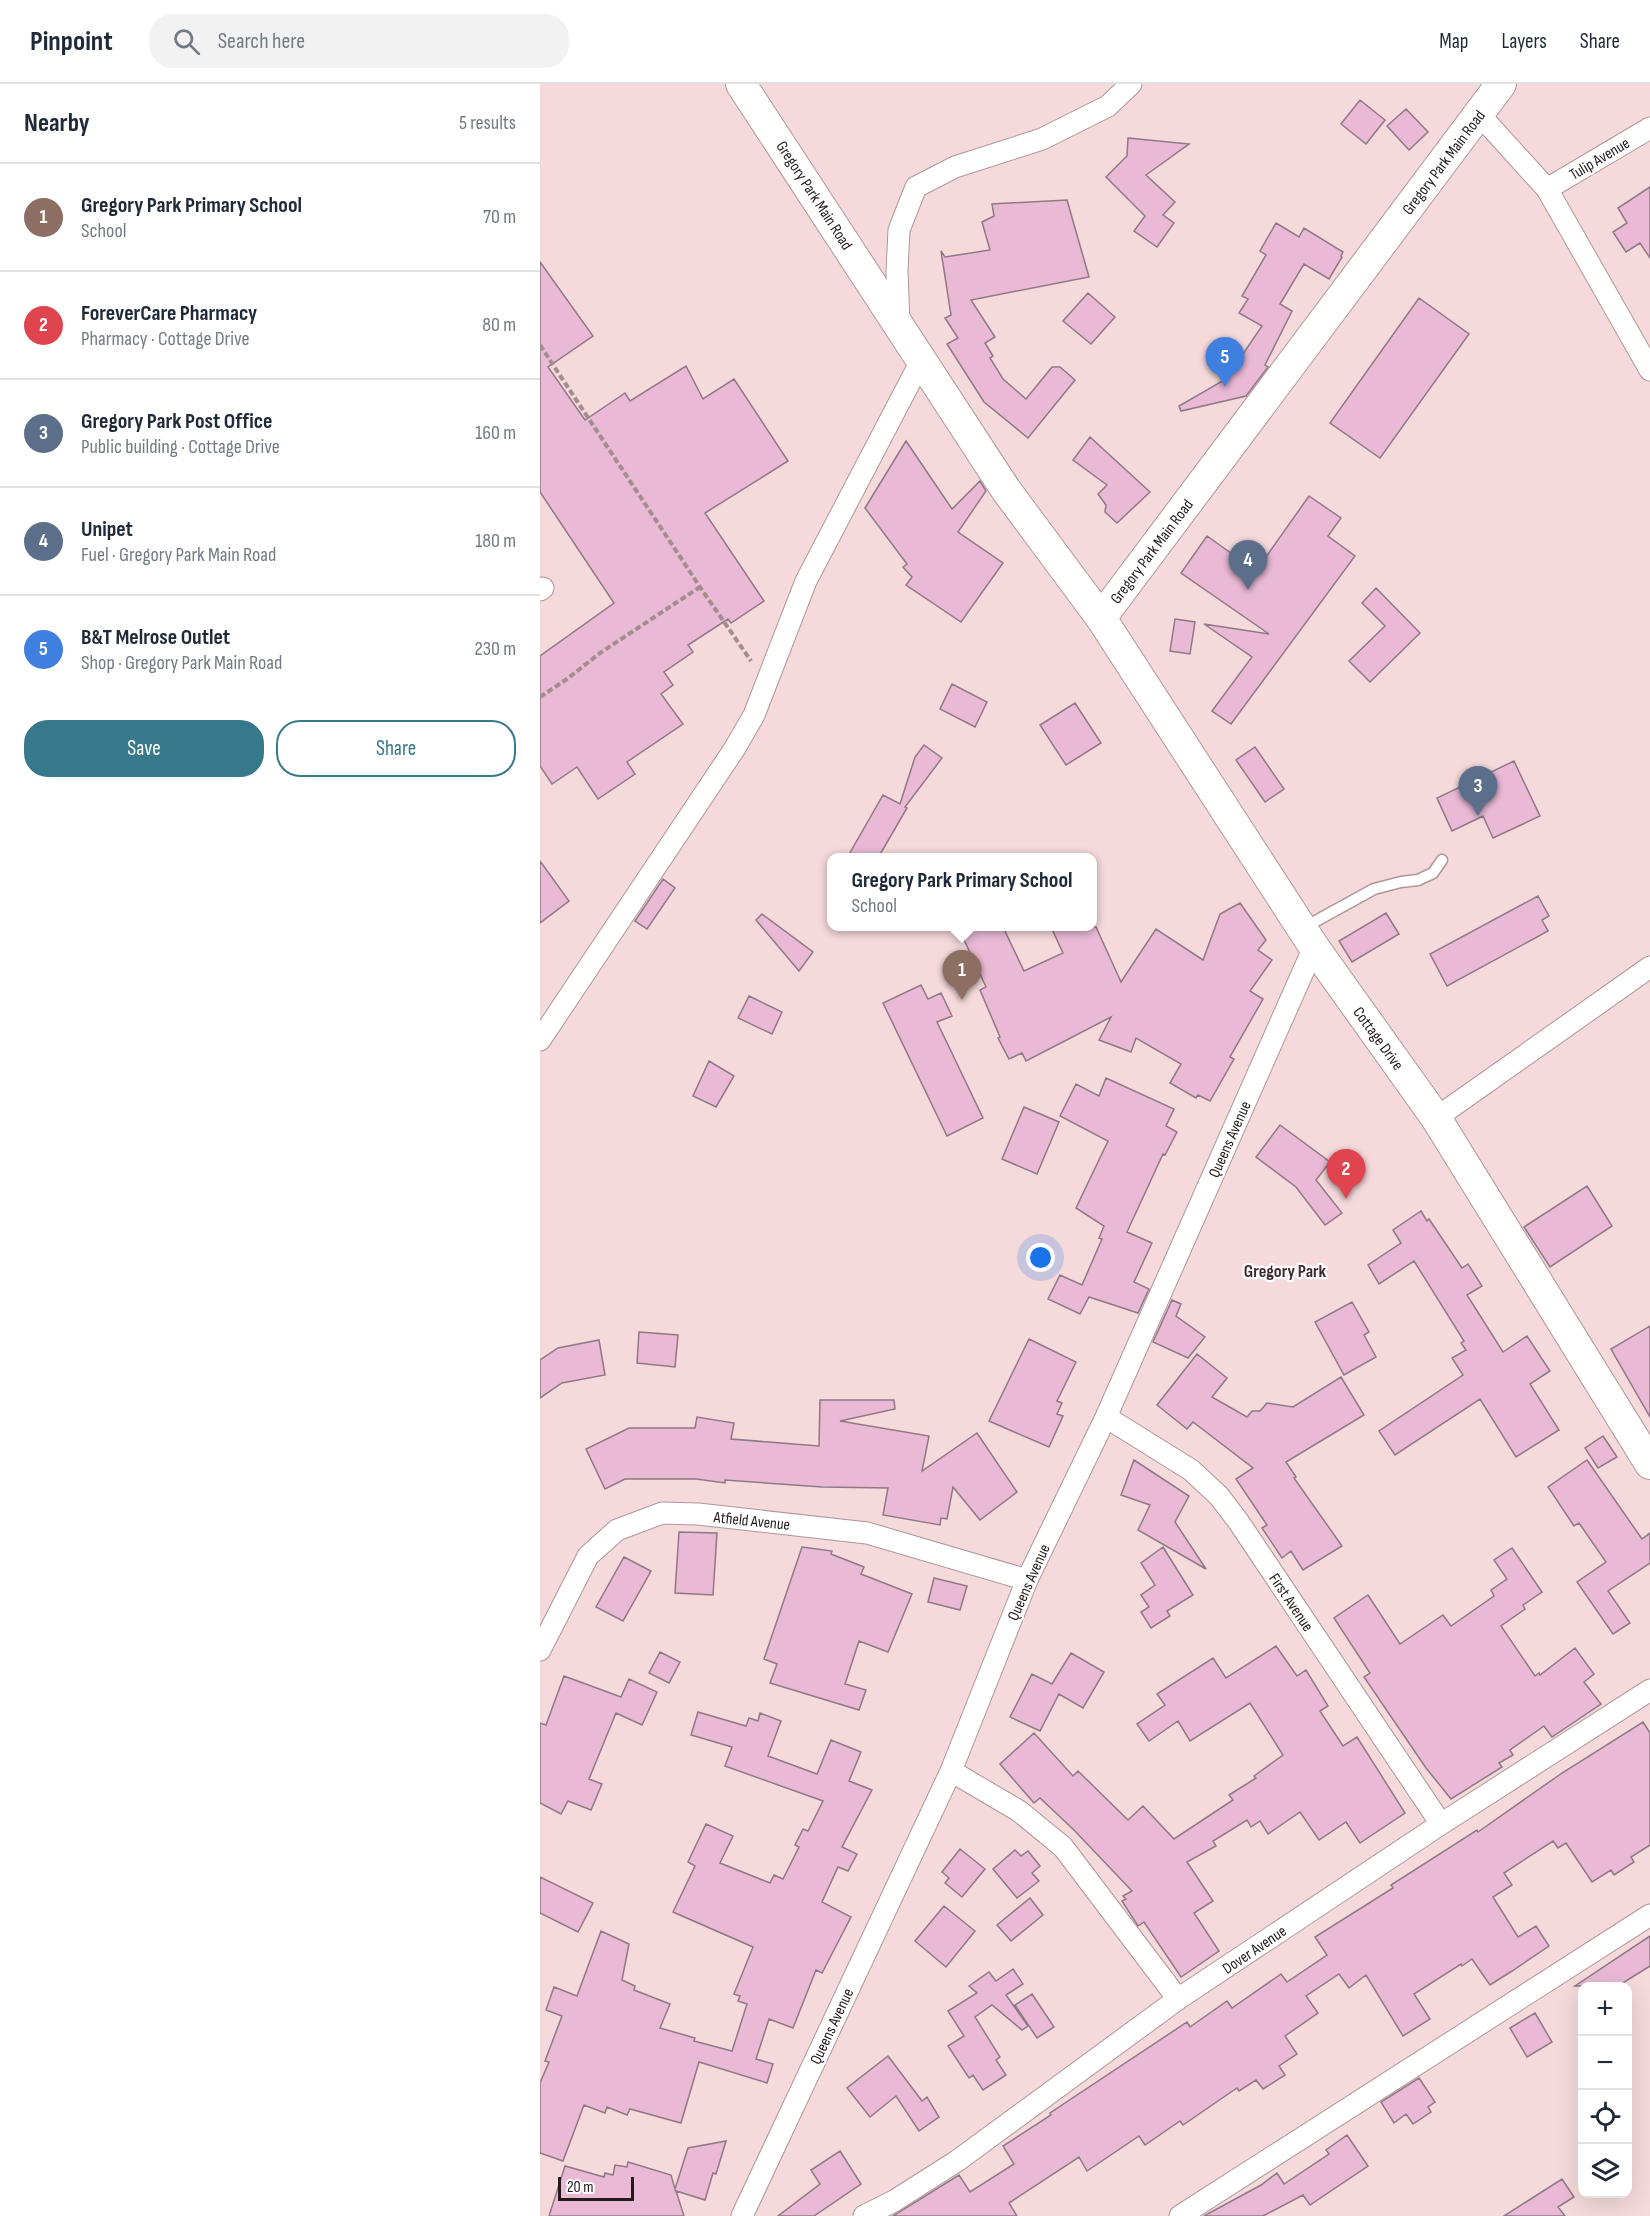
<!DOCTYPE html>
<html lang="en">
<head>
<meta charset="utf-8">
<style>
  :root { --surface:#fff; --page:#f2f2f3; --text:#1f2937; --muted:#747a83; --line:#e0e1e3; --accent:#37788b }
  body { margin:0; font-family:"Sofia Sans Condensed",sans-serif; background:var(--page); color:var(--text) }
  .controls { position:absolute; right:18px; bottom:18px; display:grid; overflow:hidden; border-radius:12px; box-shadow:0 6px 24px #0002 }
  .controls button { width:54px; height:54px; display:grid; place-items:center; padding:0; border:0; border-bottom:2px solid var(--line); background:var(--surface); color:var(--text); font:30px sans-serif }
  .scale { position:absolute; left:18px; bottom:15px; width:76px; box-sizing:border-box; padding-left:6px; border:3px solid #23191a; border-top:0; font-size:16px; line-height:21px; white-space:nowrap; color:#23191a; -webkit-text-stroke:4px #fff; paint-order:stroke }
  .you { position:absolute; left:501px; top:1174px; width:21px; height:21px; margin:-15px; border:4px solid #fff; border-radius:50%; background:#1a73e8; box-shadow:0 0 0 9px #1a73e833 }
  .badge { display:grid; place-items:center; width:39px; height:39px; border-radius:50%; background:var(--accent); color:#fff; font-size:20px; font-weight:700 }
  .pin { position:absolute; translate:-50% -50px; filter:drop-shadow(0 2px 3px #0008) }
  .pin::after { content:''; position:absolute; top:32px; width:21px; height:18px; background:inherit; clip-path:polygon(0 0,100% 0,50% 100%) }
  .popup { position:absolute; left:287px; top:769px; width:270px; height:78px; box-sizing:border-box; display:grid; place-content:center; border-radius:12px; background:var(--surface); filter:drop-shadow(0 2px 4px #0005); font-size:20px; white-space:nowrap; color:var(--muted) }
  .popup b { font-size:22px; color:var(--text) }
  .popup::after { content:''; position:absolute; left:50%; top:100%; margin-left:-12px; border:12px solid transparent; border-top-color:var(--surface) }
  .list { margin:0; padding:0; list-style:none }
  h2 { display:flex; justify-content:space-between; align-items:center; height:78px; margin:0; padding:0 24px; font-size:26px }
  h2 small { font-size:20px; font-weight:400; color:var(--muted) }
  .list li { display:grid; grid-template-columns:39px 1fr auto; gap:18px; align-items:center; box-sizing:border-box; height:108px; padding:0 24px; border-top:2px solid var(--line) }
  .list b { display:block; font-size:22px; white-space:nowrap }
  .list p { margin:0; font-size:20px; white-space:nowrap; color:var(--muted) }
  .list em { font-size:20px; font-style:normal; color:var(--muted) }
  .actions { display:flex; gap:12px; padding:18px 24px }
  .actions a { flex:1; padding:14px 0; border:2px solid var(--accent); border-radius:24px; text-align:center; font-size:21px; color:var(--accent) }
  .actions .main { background:var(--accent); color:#fff }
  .icon { flex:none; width:33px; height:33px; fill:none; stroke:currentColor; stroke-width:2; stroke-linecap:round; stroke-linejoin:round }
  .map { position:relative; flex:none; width:1110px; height:2132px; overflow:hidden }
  header { display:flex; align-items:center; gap:36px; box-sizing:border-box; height:84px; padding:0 30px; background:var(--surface); border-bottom:2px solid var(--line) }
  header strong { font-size:28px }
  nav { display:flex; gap:33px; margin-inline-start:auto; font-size:21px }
  .search { width:420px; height:54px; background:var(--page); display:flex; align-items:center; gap:15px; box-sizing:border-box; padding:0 21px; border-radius:24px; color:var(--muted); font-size:22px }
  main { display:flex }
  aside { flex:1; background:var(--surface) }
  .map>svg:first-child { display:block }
</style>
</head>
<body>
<header>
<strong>Pinpoint</strong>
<div class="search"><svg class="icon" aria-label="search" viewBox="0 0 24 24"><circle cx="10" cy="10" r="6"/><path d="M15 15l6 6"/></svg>Search here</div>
<nav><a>Map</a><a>Layers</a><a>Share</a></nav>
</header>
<main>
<aside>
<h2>Nearby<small>5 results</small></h2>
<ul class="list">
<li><span class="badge" style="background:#8d6e63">1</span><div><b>Gregory Park Primary School</b><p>School</p></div><em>70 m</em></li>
<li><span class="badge" style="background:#e0444e">2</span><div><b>ForeverCare Pharmacy</b><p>Pharmacy · Cottage Drive</p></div><em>80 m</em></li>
<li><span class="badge" style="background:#5c6f8a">3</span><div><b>Gregory Park Post Office</b><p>Public building · Cottage Drive</p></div><em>160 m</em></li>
<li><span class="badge" style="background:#5c6f8a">4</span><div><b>Unipet</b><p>Fuel · Gregory Park Main Road</p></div><em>180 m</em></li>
<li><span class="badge" style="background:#3f7fe0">5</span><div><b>B&amp;T Melrose Outlet</b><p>Shop · Gregory Park Main Road</p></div><em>230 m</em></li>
</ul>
<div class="actions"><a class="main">Save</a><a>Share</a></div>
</aside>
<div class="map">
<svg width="1110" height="2132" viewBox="0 0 1110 2132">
  <rect width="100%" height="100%" fill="#f5d9db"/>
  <path fill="#e9b9d5" stroke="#8e7985" stroke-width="1.5" d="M 820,16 L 845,36 L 826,60 L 801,40 Z
    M 866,25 L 888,48 L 869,66 L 847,42 Z
    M 588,54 L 649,60 L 606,91 L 635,118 L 623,131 L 634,139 L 617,163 L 594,147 L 605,132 L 566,93 L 587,72 Z
    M 1110,103 L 1110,174 L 1100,159 L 1086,168 L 1073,148 L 1087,139 L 1078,124 Z
    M 527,116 L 549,193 L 431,216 L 455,253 L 445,259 L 453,272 L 450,274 L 463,295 L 486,315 L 512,283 L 520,283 L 535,296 L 488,354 L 444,318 L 407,260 L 418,254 L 405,234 L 411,231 L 401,167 L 405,173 L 450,166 L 442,138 L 454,132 L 452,120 Z
    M 736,139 L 759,153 L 764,144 L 803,168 L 801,172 L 802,173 L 789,195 L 764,180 L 740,220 L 752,227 L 725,281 L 728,283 L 706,312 L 641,327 L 639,322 L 686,295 L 722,242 L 699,229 L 708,215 L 702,212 L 726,171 L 720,167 Z
    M 0,178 L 53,252 L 8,283 L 45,336 L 85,309 L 90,317 L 146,282 L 163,315 L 194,295 L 248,377 L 165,429 L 224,517 L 191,539 L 188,535 L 148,561 L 153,568 L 124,588 L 133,601 L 121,610 L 143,640 L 87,678 L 95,690 L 58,715 L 37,683 L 12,700 L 0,682 L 0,572 L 74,519 L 0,408 Z
    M 548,209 L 575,233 L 551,260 L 523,237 Z
    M 879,214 L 929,250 L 840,374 L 790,339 Z
    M 550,353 L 610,408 L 577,439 L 565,428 L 566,421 L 558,410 L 567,401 L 533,376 Z
    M 366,357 L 412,425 L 440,397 L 446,407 L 418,448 L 463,479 L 421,538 L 366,501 L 372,493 L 363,483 L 367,480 L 325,424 Z
    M 769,412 L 801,434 L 788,452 L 815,472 L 691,640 L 672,627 L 712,573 L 664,540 L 729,550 L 641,489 L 667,452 L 716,487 Z
    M 836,504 L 880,549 L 830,598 L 809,577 L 845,542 L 822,519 Z
    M 635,535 L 655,538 L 650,570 L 630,567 Z
    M 412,600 L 447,618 L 435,643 L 400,625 Z
    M 535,619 L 561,659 L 526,681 L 500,641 Z
    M 384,661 L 402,674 L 365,723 L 367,724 L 338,774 L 307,774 L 343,711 L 360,720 L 375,673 Z
    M 715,663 L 744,705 L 725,718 L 696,676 Z
    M 974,677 L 1000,732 L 953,754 L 943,732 L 912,747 L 897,714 Z
    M 0,777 L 29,817 L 0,839 Z
    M 123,795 L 135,804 L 107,845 L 95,837 Z
    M 998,812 L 1009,832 L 1002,836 L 1008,847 L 907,902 L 890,870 Z
    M 700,819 L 726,856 L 718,866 L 732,876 L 710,907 L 723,915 L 690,973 L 694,975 L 670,1017 L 658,1011 L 656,1014 L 630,999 L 641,980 L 596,954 L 591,968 L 559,956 L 571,933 L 486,977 L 482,969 L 469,975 L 458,954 L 460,953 L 440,906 L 446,903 L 418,843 L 463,843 L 484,887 L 523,869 L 511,843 L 556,843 L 581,898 L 616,845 L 663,876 L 680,830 Z
    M 846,829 L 859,850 L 812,878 L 799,857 Z
    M 222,830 L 273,868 L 259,887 L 216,836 Z
    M 381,901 L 388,915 L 401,909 L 412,932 L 397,938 L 443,1034 L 407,1052 L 343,919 Z
    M 209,912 L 242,928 L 232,950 L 198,934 Z
    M 169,977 L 194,992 L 176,1023 L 153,1012 Z
    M 566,994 L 634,1025 L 626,1042 L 637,1048 L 625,1071 L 623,1070 L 587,1148 L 612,1159 L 594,1198 L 609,1205 L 598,1229 L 549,1213 L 540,1230 L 508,1215 L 520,1191 L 542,1201 L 562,1155 L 559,1154 L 564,1142 L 536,1124 L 568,1057 L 520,1032 L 536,1000 L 559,1012 Z
    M 484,1023 L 519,1038 L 497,1090 L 462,1075 Z
    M 740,1041 L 790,1078 L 776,1096 L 802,1129 L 785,1141 L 756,1103 L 716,1073 Z
    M 1047,1102 L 1072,1142 L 1010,1183 L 984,1143 Z
    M 881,1127 L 887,1137 L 889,1135 L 922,1184 L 928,1180 L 942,1202 L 927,1211 L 963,1268 L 987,1252 L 1010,1287 L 990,1300 L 1019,1346 L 976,1373 L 940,1315 L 855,1371 L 839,1347 L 923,1291 L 912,1274 L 926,1266 L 921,1259 L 924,1257 L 874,1177 L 839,1200 L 828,1181 L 861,1159 L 853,1146 Z
    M 632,1216 L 641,1220 L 636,1232 L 665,1253 L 648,1274 L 613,1258 Z
    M 812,1218 L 829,1248 L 824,1251 L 836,1273 L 804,1291 L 775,1238 Z
    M 1110,1242 L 1110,1333 L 1071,1265 Z
    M 99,1248 L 138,1251 L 135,1283 L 97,1279 Z
    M 489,1255 L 536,1278 L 517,1317 L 522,1319 L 517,1330 L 523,1332 L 509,1363 L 449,1337 Z
    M 59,1256 L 65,1291 L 22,1299 L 0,1314 L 0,1276 L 18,1264 Z
    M 657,1270 L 687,1294 L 672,1313 L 707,1333 L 712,1327 L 720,1327 L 727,1319 L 753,1323 L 801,1293 L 824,1331 L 746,1378 L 756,1393 L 754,1394 L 802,1462 L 763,1486 L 751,1467 L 742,1474 L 722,1444 L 727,1441 L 696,1395 L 713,1384 L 653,1338 L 647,1345 L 617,1321 Z
    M 280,1316 L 354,1316 L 355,1325 L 300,1337 L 389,1352 L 382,1387 L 437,1349 L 477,1408 L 440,1436 L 413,1403 L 407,1435 L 401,1434 L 400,1441 L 343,1431 L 348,1404 L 282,1403 L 185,1396 L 185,1399 L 156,1395 L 85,1395 L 65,1405 L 46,1365 L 89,1344 L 155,1344 L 157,1333 L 194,1339 L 191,1355 L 279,1362 Z
    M 1063,1352 L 1077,1373 L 1058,1384 L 1045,1364 Z
    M 594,1376 L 649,1412 L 635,1438 L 666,1485 L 598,1446 L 610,1421 L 581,1411 Z
    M 1047,1376 L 1102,1455 L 1110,1449 L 1110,1479 L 1068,1507 L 1090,1539 L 1073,1550 L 1037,1498 L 1066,1478 L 1039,1439 L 1034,1442 L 1008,1403 Z
    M 139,1448 L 177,1449 L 173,1511 L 135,1509 Z
    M 262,1463 L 292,1467 L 291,1470 L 324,1483 L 321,1490 L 372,1510 L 348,1568 L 319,1557 L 305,1600 L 326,1606 L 319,1626 L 230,1599 L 237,1580 L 224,1575 Z
    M 623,1463 L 653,1511 L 627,1527 L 630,1532 L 611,1544 L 601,1528 L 609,1523 L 601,1511 L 615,1501 L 601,1479 Z
    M 972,1464 L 1002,1508 L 983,1521 L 985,1525 L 961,1542 L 995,1592 L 999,1589 L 1000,1591 L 1035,1564 L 1054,1590 L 1044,1598 L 1061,1620 L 1012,1653 L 1004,1642 L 970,1666 L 973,1671 L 959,1679 L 962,1683 L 911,1715 L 886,1684 L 824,1593 L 830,1589 L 794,1534 L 828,1511 L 860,1560 L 903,1531 L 911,1542 L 954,1512 L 951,1506 L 967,1495 L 954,1476 Z
    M 84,1473 L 111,1487 L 83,1537 L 56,1523 Z
    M 394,1494 L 427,1502 L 420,1526 L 388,1518 Z
    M 736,1562 L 757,1592 L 766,1586 L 788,1622 L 780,1627 L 803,1662 L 817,1653 L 865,1729 L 820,1759 L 806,1738 L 779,1756 L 760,1728 L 728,1750 L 720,1737 L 711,1743 L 707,1736 L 673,1757 L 676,1762 L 647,1778 L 673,1817 L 654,1829 L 679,1867 L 641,1893 L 604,1838 L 598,1842 L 582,1817 L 586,1815 L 583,1812 L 592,1807 L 534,1746 L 500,1714 L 494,1719 L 460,1680 L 494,1649 L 533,1692 L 538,1687 L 588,1736 L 603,1722 L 634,1755 L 693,1716 L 689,1711 L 716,1694 L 714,1692 L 743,1671 L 710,1619 L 650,1657 L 638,1637 L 609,1657 L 597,1640 L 625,1621 L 617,1610 L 673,1574 L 686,1594 Z
    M 120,1568 L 140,1578 L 129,1599 L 109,1589 Z
    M 531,1569 L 564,1588 L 543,1624 L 519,1610 L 500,1647 L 470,1633 L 492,1590 L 512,1600 Z
    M 24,1592 L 81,1613 L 89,1595 L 117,1608 L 102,1641 L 76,1629 L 49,1695 L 62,1700 L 51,1726 L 28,1717 L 21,1730 L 0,1719 L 0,1639 L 6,1641 Z
    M 158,1628 L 206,1642 L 209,1634 L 218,1637 L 220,1629 L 241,1637 L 228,1672 L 277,1690 L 291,1656 L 321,1668 L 309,1697 L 332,1706 L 302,1763 L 317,1770 L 308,1787 L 298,1783 L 282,1818 L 311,1833 L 282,1889 L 276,1886 L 253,1944 L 229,1935 L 216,1975 L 233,1980 L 227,1999 L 159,1978 L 141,2039 L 90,2025 L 87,2031 L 67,2023 L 65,2029 L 44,2021 L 23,2077 L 0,2069 L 0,1999 L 9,1978 L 5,1977 L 22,1932 L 6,1926 L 14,1903 L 37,1912 L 61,1847 L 89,1860 L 82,1896 L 95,1902 L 94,1906 L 130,1920 L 120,1944 L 155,1954 L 154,1957 L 192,1967 L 207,1920 L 198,1917 L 200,1912 L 194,1910 L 213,1863 L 133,1828 L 155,1782 L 148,1778 L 166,1740 L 193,1752 L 180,1779 L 230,1799 L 234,1791 L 243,1795 L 259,1763 L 255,1761 L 263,1745 L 268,1747 L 283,1717 L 185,1682 L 192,1663 L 151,1651 Z
    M 1103,1638 L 1110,1649 L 1110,1761 L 1091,1773 L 1094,1778 L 1074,1791 L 1071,1786 L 1052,1798 L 1026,1759 L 1018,1764 L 1013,1757 L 964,1789 L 972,1801 L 953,1813 L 978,1853 L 996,1842 L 1009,1862 L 972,1887 L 950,1901 L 932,1875 L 922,1882 L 921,1880 L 874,1910 L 890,1935 L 863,1952 L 826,1891 L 809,1904 L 799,1890 L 766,1912 L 778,1929 L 745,1952 L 757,1970 L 739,1982 L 745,1991 L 723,2005 L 716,1996 L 699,2007 L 697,2004 L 643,2041 L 640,2037 L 605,2061 L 599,2052 L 547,2087 L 539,2073 L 469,2119 L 477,2132 L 353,2132 L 419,2091 L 430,2108 L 474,2080 L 463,2062 L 511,2031 L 510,2029 L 647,1938 L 650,1943 L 687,1917 L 692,1924 L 741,1890 L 747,1898 L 787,1871 L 775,1853 L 853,1804 L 851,1801 L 937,1746 L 938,1748 L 1022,1689 Z
    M 420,1765 L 445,1785 L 422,1813 L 405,1799 L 409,1794 L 402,1788 Z
    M 475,1766 L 481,1772 L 488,1767 L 500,1782 L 492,1789 L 499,1797 L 477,1814 L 453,1785 Z
    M 0,1793 L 53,1819 L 38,1848 L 0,1829 Z
    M 490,1814 L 503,1831 L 471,1857 L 457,1841 Z
    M 404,1822 L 435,1847 L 406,1883 L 375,1857 Z
    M 1110,1852 L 1110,1882 L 1078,1902 L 1035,1902 Z
    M 473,1885 L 483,1900 L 466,1911 L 488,1942 L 482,1946 L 452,1921 L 435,1933 L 460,1973 L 456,1976 L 466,1991 L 443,2006 L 433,1991 L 429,1994 L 408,1962 L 424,1952 L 408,1927 L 437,1909 L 429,1902 L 449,1888 L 456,1897 Z
    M 492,1910 L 514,1943 L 497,1954 L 475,1921 Z
    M 995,1929 L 1012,1958 L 987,1973 L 970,1944 Z
    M 348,1972 L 382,2017 L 387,2013 L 399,2033 L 379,2047 L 356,2012 L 330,2033 L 307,2004 Z
    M 879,1994 L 895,2018 L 888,2023 L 891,2028 L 873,2040 L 866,2030 L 854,2039 L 841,2018 Z
    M 807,2051 L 828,2082 L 770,2121 L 763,2111 L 723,2132 L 664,2132 L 721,2101 L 737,2089 L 744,2100 L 789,2070 L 786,2066 Z
    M 186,2057 L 176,2090 L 173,2089 L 165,2116 L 136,2107 L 144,2132 L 9,2132 L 25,2082 L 64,2093 L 65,2089 L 73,2091 L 75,2081 L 87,2083 L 88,2078 L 131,2091 L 135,2105 L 148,2064 Z
    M 300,2067 L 321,2100 L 274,2132 L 238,2132 L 280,2100 L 271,2086 Z
    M 1022,2095 L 1034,2113 L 1018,2123 L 1025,2132 L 964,2132 Z"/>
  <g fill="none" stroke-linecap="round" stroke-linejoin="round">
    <defs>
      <path id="lane" d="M 765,843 L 834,805 L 861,798 L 878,796 L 893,789 L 902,776"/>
      <path id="street" d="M 939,30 L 1007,105 L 1110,286
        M 1007,105 L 1110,44
        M 359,240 L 357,187 L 359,146 L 376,103 L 415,83 L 502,55 L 568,22 L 591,0
        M 0,506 L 3,504
        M 0,956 L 195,664 L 214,631 L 266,497 L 382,275
        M 896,1034 L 1110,883
        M 566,1333 L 651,1386 L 679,1412 L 698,1437 L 901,1740
        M 0,1566 L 48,1472 L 77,1446 L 122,1429 L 158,1430 L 327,1449 L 487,1496
        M 411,1687 L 479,1727 L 523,1763 L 638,1915
        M 202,2132 L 411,1687 L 487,1496 L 566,1333 L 774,863
        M 324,2132 L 354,2117 L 417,2077 L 638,1915 L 901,1740 L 1110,1606
        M 640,2132 L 1110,1831"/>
      <path id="secondary" d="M 201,0 L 466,406 L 561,534 L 774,863 L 896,1034 L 1110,1380
        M 561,534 L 961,0"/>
    </defs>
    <use href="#lane" stroke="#b09698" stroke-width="13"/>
    <use href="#street" stroke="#b09698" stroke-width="23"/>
    <use href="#secondary" stroke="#b09698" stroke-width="32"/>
    <path stroke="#a28d8f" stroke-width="4" stroke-dasharray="6 3" stroke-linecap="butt" d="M 0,261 L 160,503 L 211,577
      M 0,613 L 27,595 L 60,569 L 160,503"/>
    <use href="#lane" stroke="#fff" stroke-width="10"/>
    <use href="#street" stroke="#fff" stroke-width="21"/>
    <use href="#secondary" stroke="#fff" stroke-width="30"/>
  </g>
  <g text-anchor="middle" stroke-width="4.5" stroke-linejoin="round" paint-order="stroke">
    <g font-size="16" fill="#23191a" stroke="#fff">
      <text transform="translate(1059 74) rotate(-31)" y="6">Tulip Avenue</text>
      <text transform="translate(903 78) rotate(-53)" y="6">Gregory Park Main Road</text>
      <text transform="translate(275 111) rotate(57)" y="6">Gregory Park Main Road</text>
      <text transform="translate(611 467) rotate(-53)" y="6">Gregory Park Main Road</text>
      <text transform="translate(839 954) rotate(54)" y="6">Cottage Drive</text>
      <text transform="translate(689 1055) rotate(-66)" y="6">Queens Avenue</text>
      <text transform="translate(212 1436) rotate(6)" y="6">Atfield Avenue</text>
      <text transform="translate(488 1498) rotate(-66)" y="6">Queens Avenue</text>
      <text transform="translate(752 1518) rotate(56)" y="6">First Avenue</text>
      <text transform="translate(714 1865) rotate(-34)" y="6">Dover Avenue</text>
      <text transform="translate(291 1942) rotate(-65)" y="6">Queens Avenue</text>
    </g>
    <g font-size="18" font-weight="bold" fill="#3f2a2c" stroke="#fff">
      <text x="745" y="1193">Gregory Park</text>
    </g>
  </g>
</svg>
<div class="controls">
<button>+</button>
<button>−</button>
<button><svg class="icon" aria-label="locate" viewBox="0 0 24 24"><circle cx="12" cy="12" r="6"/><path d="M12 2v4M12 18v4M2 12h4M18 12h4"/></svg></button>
<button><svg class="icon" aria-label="layers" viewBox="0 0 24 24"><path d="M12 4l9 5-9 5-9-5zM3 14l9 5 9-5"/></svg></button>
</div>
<div class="scale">20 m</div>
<div class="you"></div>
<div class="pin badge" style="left:422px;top:916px;background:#8d6e63">1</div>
<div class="popup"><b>Gregory Park Primary School</b>School</div>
<div class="pin badge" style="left:806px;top:1115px;background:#e0444e">2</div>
<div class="pin badge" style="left:938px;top:732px;background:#5c6f8a">3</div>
<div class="pin badge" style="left:708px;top:506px;background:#5c6f8a">4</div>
<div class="pin badge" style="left:685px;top:303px;background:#3f7fe0">5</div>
</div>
</main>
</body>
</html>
